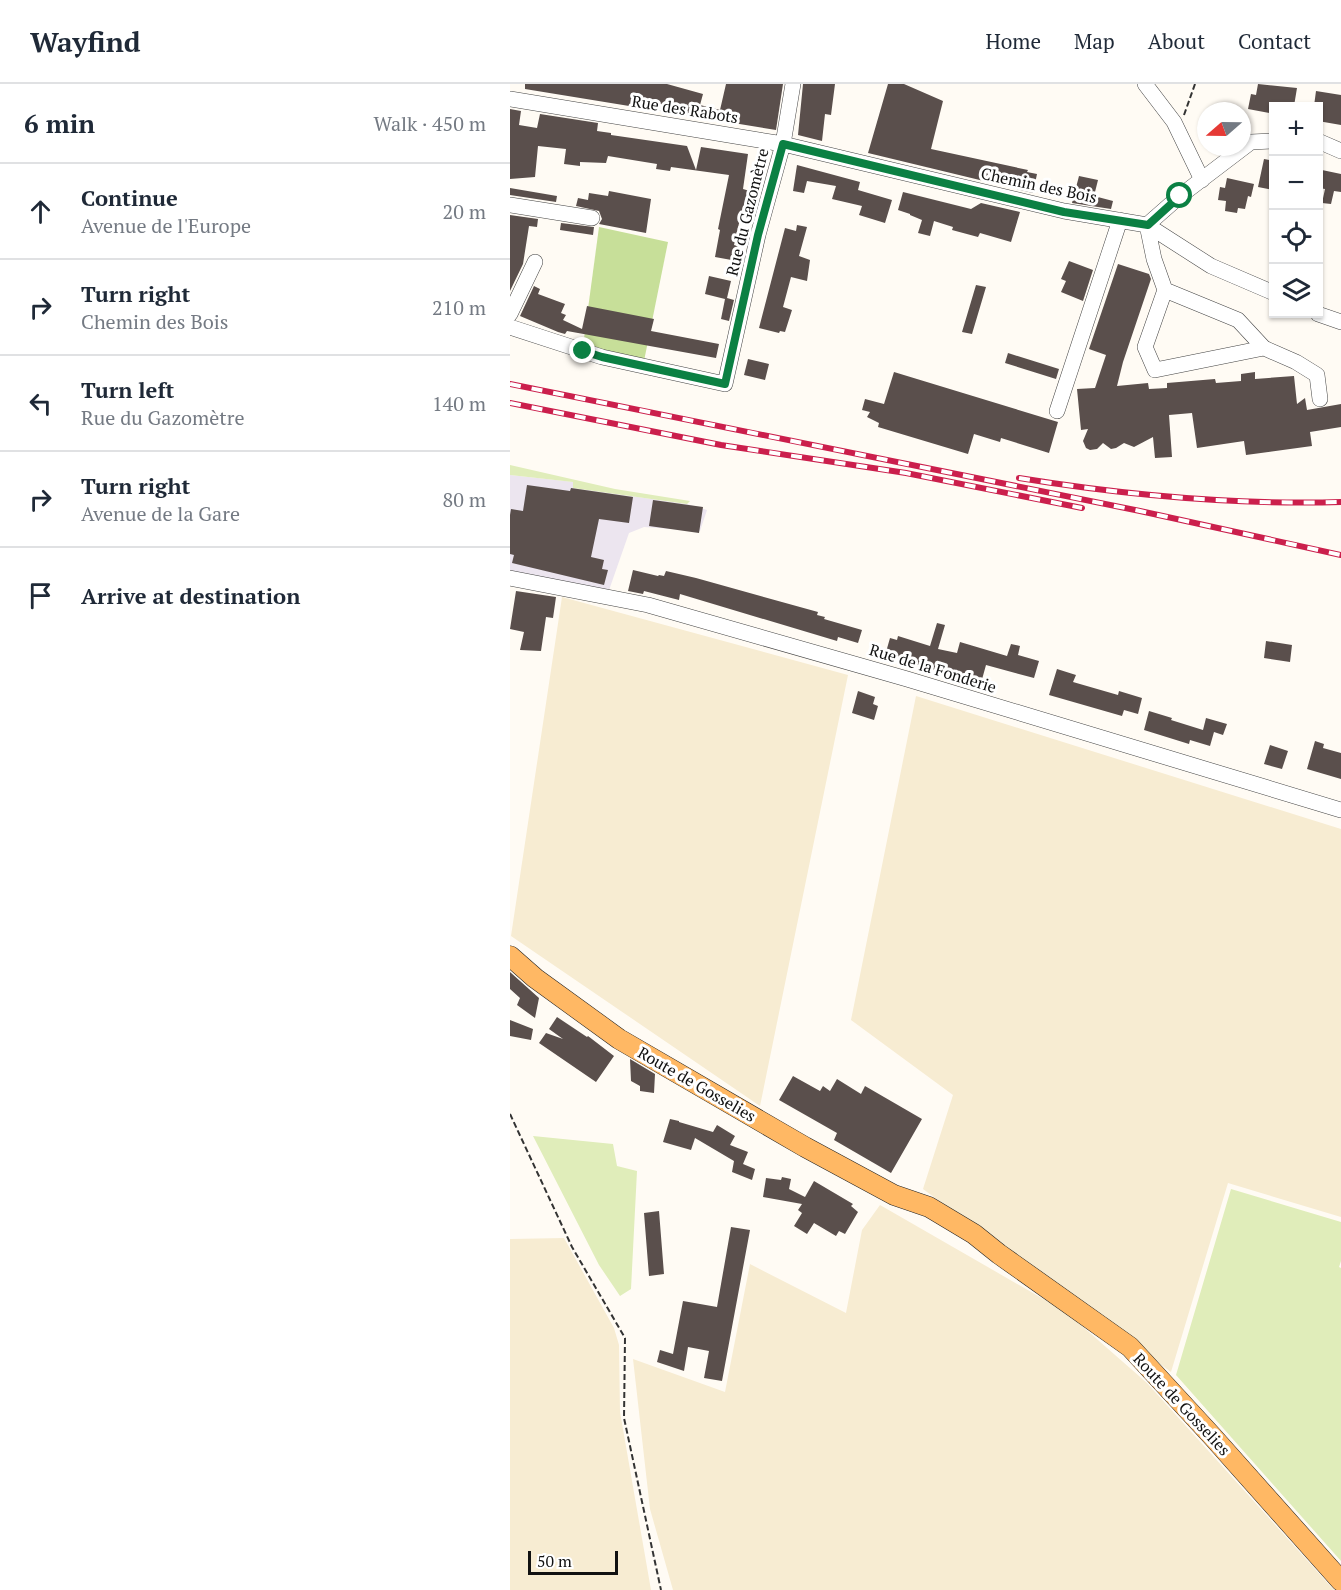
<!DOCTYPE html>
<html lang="en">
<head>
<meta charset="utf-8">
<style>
  :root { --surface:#fff; --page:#f2f2f3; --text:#1f2937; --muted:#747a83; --line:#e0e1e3 }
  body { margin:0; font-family:"PT Serif",serif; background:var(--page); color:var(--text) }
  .controls { position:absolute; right:18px; top:18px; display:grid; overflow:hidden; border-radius:0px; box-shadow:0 2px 4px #0004 }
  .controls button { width:54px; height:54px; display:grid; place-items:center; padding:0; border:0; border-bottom:2px solid var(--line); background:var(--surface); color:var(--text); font:30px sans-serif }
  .compass { position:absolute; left:687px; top:18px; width:54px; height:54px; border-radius:50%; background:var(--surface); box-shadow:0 2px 4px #0004; rotate:250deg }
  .scale { position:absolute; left:18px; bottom:15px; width:90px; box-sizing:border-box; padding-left:6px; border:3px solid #111; border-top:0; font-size:16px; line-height:21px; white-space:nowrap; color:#111; -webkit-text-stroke:4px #fff; paint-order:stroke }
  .stop { position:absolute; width:18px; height:18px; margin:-14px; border:4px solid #0b8043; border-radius:50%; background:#fff }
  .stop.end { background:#0b8043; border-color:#fff; box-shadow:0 2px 6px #0008 }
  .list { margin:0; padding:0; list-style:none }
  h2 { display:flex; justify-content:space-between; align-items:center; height:78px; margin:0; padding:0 24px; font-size:26px }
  h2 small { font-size:20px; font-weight:400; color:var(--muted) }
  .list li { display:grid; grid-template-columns:39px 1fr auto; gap:18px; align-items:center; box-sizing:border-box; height:96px; padding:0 24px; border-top:2px solid var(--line) }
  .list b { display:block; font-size:22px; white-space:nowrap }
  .list p { margin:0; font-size:20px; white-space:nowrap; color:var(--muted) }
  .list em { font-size:20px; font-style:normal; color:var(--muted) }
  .icon { flex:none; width:33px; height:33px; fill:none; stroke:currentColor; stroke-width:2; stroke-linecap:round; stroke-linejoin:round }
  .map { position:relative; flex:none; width:831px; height:1506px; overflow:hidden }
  header { display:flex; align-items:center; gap:36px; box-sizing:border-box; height:84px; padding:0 30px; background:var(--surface); border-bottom:2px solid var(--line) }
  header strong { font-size:28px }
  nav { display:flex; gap:33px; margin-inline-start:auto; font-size:21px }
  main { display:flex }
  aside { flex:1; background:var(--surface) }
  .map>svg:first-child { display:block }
</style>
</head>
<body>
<header>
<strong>Wayfind</strong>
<nav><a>Home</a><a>Map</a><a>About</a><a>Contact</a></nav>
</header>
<main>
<aside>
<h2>6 min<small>Walk · 450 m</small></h2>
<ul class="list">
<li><svg class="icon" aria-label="ahead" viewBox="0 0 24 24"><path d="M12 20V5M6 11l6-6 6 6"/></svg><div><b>Continue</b><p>Avenue de l'Europe</p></div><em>20 m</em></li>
<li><svg class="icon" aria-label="right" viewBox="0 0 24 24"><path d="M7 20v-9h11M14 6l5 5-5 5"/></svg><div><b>Turn right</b><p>Chemin des Bois</p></div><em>210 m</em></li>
<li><svg class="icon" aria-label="left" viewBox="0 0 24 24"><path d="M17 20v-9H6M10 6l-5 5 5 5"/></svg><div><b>Turn left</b><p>Rue du Gazomètre</p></div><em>140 m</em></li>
<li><svg class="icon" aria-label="right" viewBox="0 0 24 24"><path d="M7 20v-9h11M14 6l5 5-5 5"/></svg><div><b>Turn right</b><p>Avenue de la Gare</p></div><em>80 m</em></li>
<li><svg class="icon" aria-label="arrive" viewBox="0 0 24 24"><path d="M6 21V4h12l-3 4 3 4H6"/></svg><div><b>Arrive at destination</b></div></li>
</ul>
</aside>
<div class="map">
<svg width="831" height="1506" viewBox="0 0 831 1506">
  <rect width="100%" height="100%" fill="#fffbf4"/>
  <path fill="#ece5ef" d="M 0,391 L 64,398 L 64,404 L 177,420 L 197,426 L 190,447 L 134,443 L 119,449 L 98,509 L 0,491 Z"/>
  <path fill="#f7ecd2" d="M 52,513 L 338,591 L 250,1022 L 1,852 Z
    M 406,612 L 831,745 L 831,1133 L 718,1099 L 661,1288 L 413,1105 L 443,1011 L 341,936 Z
    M 370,1121 L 556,1228 L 637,1299 L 824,1506 L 163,1506 L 140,1425 L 123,1275 L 215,1308 L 240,1180 L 336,1229 L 352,1146 Z
    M 54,1154 L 104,1244 L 109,1261 L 110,1328 L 141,1506 L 0,1506 L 0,1155 Z"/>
  <path fill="#e0edba" d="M 0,381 L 105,405 L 180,417 L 177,420 L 63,404 L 63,398 L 0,391 Z
    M 23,1052 L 103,1060 L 107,1082 L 127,1087 L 121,1205 L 110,1212 L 89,1181 Z
    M 721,1105 L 831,1138 L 831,1177 L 829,1183 L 831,1184 L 831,1477 L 666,1291 Z"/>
  <path fill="#c7df99" d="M 89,143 L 158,158 L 134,277 L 73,262 Z"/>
  <path fill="#5a4f4c" d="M 15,0 L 157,0 L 193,10 L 190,21 L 210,26 L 216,0 L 273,0 L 266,46 L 15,5 Z
    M 293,0 L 325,0 L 321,31 L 315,30 L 312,57 L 288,51 Z
    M 378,0 L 394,0 L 433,17 L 421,65 L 518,86 L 517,88 L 527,90 L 523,109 L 358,69 Z
    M 748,0 L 787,4 L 784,22 L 764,22 L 764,30 L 738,25 L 741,10 L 746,11 Z
    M 806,7 L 831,11 L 831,41 L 808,37 L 808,22 L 804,22 Z
    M 0,25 L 11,27 L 9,41 L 27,44 L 30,30 L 88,39 L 87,47 L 101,49 L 101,51 L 177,62 L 186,86 L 191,63 L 238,70 L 233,105 L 243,108 L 239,123 L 233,122 L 224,161 L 230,163 L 227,177 L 205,173 L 210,146 L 208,145 L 219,91 L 161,83 L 160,87 L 146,85 L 147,80 L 98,72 L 96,79 L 70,78 L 70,82 L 54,80 L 56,65 L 28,62 L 25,93 L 0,95 Z
    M 754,75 L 764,77 L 764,106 L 748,103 Z
    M 287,81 L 350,98 L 348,106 L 382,116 L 375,139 L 349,131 L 352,122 L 322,115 L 326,102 L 297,97 L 294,109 L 283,107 Z
    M 812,86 L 831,90 L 831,108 L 824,107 L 821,120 L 812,119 L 815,105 L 809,104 Z
    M 569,92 L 588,96 L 584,112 L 603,117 L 601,125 L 562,119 Z
    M 717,94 L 744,100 L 741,113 L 738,112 L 735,125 L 728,124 L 727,129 L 715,127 L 716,117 L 708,116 L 710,103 L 715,104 Z
    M 0,104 L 47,112 L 46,118 L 0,111 Z
    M 99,107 L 141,115 L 136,149 L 89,140 L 92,135 L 89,127 L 66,122 L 68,114 L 78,116 L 79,109 L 98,112 Z
    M 393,108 L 461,125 L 471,119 L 510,128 L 501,158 L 470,149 L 468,153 L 442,146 L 443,143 L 424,137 L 420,152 L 408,149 L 412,136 L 400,131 L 400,130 L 388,126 Z
    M 0,131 L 28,135 L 27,143 L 19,142 L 13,180 L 0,207 Z
    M 51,139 L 84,143 L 83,151 L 50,146 Z
    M 287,141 L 297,143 L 289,172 L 300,176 L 297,197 L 281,193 L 273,223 L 282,226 L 275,248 L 270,247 L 269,249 L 249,244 L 275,144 L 286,147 Z
    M 559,177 L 583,186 L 573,217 L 551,208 L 556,197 L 551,195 Z
    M 608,180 L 639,190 L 641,195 L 613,278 L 607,302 L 638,299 L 639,305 L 657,304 L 657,299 L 705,295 L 706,299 L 731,297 L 731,290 L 745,288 L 745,295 L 784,292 L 787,320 L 795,314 L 797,326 L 831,320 L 831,343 L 800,348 L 802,362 L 736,371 L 734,357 L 687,364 L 682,329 L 659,331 L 662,373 L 645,374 L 643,353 L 624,363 L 614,359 L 606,364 L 601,365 L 593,359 L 587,365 L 580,366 L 576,364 L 573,357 L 578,345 L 571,346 L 567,305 L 585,304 L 596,271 L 579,265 Z
    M 199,192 L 221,197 L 217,214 L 224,216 L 219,237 L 211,235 L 215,215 L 195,210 Z
    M 466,201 L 476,203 L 462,250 L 452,248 Z
    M 24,202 L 30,205 L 28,210 L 55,220 L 51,229 L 56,231 L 53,236 L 72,245 L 77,222 L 144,235 L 141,247 L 209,260 L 206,274 L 57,247 L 55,250 L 48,248 L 10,232 Z
    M 498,269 L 549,285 L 546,295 L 495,279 Z
    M 238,275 L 259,280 L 255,296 L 234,291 Z
    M 384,288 L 548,338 L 539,369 L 491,354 L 490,358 L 464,350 L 458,370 L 368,343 L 369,339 L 357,333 L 360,328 L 352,326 L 355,315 L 374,320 Z
    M 17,401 L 60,407 L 61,404 L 123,413 L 119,439 L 89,435 L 81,473 L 94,476 L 92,485 L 98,486 L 94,501 L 2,479 L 4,471 L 0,470 L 0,431 L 1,425 L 13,427 Z
    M 143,416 L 193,423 L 189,449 L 139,442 Z
    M 123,486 L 148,492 L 149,491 L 154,492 L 156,487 L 186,494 L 308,528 L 307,531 L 315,533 L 314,535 L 352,546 L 348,559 L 328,553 L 327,557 L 170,510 L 169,516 L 134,507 L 133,510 L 118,507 Z
    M 6,507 L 46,513 L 43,534 L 36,533 L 31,567 L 10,566 L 14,548 L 0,545 Z
    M 427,539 L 435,541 L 428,565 L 447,569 L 450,558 L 497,572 L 501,560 L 510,562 L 508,571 L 529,577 L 524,594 L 476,581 L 471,599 L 394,577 L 382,573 L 383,570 L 376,568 L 380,554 L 387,556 L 388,552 L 420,562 Z
    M 756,557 L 782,561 L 780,578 L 754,574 Z
    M 547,585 L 566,591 L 563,598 L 608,611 L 609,607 L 632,614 L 628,630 L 614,626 L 612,632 L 539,611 Z
    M 348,607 L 365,613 L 363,620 L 368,622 L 364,636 L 342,629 Z
    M 639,627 L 662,634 L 661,636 L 693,646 L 696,634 L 717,640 L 713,651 L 704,648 L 700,662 L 680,656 L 679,660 L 634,646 Z
    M 805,657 L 814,660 L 813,664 L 831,669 L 831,695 L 797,685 Z
    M 760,661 L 778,667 L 772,685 L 754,680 Z
    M 0,888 L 29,914 L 25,934 L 7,921 L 10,914 L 0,905 Z
    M 47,933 L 77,953 L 78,952 L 104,972 L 86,998 L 29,959 L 36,949 L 53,955 L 39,945 Z
    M 0,936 L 23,945 L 21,956 L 0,952 Z
    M 120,975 L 145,990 L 144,1009 L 130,1007 L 130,1002 L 121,997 Z
    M 283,992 L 310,1007 L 313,1002 L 320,1007 L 327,995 L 351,1010 L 355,1002 L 412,1035 L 381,1089 L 324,1056 L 327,1049 L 269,1016 Z
    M 160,1035 L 169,1037 L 169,1038 L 203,1048 L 207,1041 L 225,1052 L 220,1061 L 238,1068 L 233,1080 L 245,1085 L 242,1096 L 222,1088 L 224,1077 L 185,1054 L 181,1066 L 153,1058 Z
    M 272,1093 L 281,1095 L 279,1105 L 295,1113 L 304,1097 L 343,1120 L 341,1122 L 348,1128 L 335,1150 L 329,1147 L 326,1152 L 304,1139 L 297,1150 L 284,1142 L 292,1129 L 288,1126 L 292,1120 L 253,1113 L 256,1094 L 271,1096 Z
    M 149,1127 L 154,1190 L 139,1192 L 134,1129 Z
    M 221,1143 L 240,1146 L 212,1297 L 194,1294 L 199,1267 L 178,1263 L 174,1287 L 147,1278 L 150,1266 L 163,1270 L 173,1217 L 207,1223 Z"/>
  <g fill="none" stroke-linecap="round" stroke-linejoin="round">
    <defs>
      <path id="minor" d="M 635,0 L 664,38 L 692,96
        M 0,15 L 273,60 L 554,127 L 637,141 L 701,182 L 764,209
        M 808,57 L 831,67
        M 0,121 L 82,134
        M 637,141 L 644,175 L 655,206 L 728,236 L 754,264 L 786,278 L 807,291 L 810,315
        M 637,141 L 670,112 L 741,58 L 764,57
        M 655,206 L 635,263 L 645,286 L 754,264
        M 0,230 L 25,178
        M 808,230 L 831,238
        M 0,243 L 92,273 L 215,300 L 248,151 L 273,60 L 283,0
        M 547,327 L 610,136
        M 0,494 L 138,521 L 397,595 L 831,726"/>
      <path id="major" d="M 0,872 L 25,894 L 109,955 L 295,1063 L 384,1111 L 419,1123 L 464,1150 L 489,1170 L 620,1263 L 702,1352 L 831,1497"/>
    </defs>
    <use href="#minor" stroke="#444" stroke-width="16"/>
    <use href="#major" stroke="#222" stroke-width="21"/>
    <path stroke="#333" stroke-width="2" stroke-dasharray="6 3" stroke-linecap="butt" d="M 674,31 L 685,0
      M 0,1030 L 62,1163 L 115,1254 L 114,1334 L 151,1506"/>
    <use href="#minor" stroke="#fff" stroke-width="15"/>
    <use href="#major" stroke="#ffb864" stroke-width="20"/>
    <defs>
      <path id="rail" d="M 0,300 L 630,427 L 831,471
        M 0,319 L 211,361 L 396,389 L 572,424
        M 509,394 C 615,411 724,421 831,418"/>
    </defs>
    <use href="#rail" stroke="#cb1f4c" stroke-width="6"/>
    <use href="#rail" stroke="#fff" stroke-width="4" stroke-dasharray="11" stroke-linecap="butt"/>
  </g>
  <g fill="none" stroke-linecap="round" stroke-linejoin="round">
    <path stroke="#0b8043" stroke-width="8" d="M 73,267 L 92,273 L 215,300 L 248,151 L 273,60 L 554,128 L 638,141 L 670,112"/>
  </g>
  <g text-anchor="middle" stroke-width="6" stroke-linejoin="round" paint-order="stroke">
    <g font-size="16" fill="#111" stroke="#fff">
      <text transform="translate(175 25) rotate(9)" y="6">Rue des Rabots</text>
      <text transform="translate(529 101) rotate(12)" y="6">Chemin des Bois</text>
      <text transform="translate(237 128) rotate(-76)" y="6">Rue du Gazomètre</text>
      <text transform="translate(423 584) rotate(17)" y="6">Rue de la Fonderie</text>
      <text transform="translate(187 1000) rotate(30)" y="6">Route de Gosselies</text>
      <text transform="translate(672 1320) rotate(47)" y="6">Route de Gosselies</text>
    </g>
  </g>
</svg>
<div class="controls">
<button>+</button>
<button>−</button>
<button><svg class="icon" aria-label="locate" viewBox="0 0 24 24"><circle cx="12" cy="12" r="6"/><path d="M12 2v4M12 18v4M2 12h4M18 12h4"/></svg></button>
<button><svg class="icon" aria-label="layers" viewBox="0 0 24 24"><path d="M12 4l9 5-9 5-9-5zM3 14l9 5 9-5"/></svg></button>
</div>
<svg class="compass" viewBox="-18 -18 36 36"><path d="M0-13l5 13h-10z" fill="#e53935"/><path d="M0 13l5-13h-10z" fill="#747a83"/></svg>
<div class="scale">50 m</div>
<div class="stop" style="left:670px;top:112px"></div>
<div class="stop end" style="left:73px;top:267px"></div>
</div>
</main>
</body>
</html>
